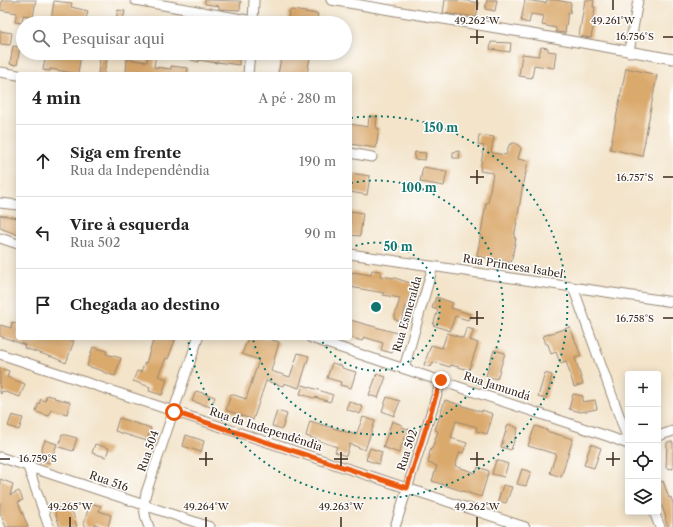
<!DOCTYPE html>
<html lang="pt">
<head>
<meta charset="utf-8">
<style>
  :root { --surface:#fff; --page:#f2f2f2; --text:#222; --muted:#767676; --line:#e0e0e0 }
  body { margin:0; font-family:"Libre Caslon Text",serif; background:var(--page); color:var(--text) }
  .controls { position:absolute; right:12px; bottom:12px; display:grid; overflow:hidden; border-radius:4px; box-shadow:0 2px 10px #0003 }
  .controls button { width:36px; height:36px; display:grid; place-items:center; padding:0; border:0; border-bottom:1px solid var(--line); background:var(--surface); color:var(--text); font:20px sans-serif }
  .stop { position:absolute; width:12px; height:12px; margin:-9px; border:3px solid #ea580c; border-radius:50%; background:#fff }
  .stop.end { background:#ea580c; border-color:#fff; box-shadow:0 1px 4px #0008 }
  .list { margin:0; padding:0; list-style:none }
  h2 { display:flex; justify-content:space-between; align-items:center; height:52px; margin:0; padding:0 16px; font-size:17px }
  h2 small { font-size:13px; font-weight:400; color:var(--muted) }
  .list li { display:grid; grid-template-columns:26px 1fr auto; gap:12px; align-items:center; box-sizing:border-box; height:72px; padding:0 16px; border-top:1px solid var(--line) }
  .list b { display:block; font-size:15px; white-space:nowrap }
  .list p { margin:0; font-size:13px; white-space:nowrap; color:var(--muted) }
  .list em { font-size:13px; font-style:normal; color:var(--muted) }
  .icon { flex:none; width:22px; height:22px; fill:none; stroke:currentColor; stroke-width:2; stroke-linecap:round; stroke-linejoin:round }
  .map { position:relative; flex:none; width:673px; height:527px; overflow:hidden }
  .search { position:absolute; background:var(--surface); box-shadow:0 2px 10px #0003; left:16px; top:16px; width:336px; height:44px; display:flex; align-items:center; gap:10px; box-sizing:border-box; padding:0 14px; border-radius:22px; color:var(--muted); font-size:15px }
  .panel { position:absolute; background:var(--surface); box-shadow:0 2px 10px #0003; left:16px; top:72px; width:336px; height:268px; border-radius:4px }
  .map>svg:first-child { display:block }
</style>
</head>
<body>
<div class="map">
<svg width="673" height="527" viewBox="0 0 673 527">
  <rect width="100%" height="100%" fill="#fff"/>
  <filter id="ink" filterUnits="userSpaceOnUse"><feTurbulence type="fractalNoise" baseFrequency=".025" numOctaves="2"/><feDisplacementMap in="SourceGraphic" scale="8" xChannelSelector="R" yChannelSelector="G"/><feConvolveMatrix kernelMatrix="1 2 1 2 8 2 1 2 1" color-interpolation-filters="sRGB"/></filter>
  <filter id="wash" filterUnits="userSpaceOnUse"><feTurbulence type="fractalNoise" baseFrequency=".012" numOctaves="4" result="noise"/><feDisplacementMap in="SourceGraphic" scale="16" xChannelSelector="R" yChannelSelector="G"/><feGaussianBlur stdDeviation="0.9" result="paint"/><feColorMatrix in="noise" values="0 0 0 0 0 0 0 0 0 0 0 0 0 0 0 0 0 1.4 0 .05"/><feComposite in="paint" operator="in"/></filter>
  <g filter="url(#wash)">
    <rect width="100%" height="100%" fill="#f3e4ca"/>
    <g id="blocks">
      <path fill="#daa96c" d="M 2,0 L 36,0 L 33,17 L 23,15 L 22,23 L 15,22 L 17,13 L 0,10 Z
        M 205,0 L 241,1 L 240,10 L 219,9 L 219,6 L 205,4 Z
        M 445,0 L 461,0 L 479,3 L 476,17 L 456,14 L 455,15 L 443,13 Z
        M 487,0 L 497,0 L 495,11 L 485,9 Z
        M 525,0 L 546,3 L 547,0 L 556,0 L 571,3 L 570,13 L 568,12 L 565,33 L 556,32 L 556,28 L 542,25 L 544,16 L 531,14 L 529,23 L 521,21 Z
        M 585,0 L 594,0 L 593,7 L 595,7 L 593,21 L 594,22 L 591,38 L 579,36 Z
        M 54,1 L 72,3 L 71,7 L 88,11 L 85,23 L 79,23 L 68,21 L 68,23 L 61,23 L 61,21 L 51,20 Z
        M 118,10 L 125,11 L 122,23 L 115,23 Z
        M 292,10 L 318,14 L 316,23 L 291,23 L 288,20 L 289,11 Z
        M 0,31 L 12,33 L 10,45 L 0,44 Z
        M 491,42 L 511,43 L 510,52 L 490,49 Z
        M 13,46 L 20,47 L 17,65 L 10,64 Z
        M 541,47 L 548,48 L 548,51 L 556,52 L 554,68 L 534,65 L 532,78 L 519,76 L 522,54 L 539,56 Z
        M 46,53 L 53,53 L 53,54 L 64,56 L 65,53 L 81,53 L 78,74 L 50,69 L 50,71 L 43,70 Z
        M 148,53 L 156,53 L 154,67 L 171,69 L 171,66 L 188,68 L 187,74 L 126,74 L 127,59 L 147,62 Z
        M 192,53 L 203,53 L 223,56 L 224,53 L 236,53 L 235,58 L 239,59 L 239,65 L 217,62 L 217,63 L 199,60 L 199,62 L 191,60 Z
        M 282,53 L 305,53 L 310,57 L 307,74 L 278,74 Z
        M 100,58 L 107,59 L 104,74 L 98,73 Z
        M 626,68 L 657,75 L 642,156 L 610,149 Z
        M 369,116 L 377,117 L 376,128 L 379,128 L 376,148 L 350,144 L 350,124 L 368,127 Z
        M 479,135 L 494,137 L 491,152 L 493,153 L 506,155 L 509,145 L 513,143 L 515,143 L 518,145 L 521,148 L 518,159 L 528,161 L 525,177 L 524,177 L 519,209 L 514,238 L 516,238 L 511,263 L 477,256 L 486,203 L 488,203 L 493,173 L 480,171 L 484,146 L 478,145 Z
        M 459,151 L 460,158 L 453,158 L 453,152 Z
        M 415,152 L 426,153 L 425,160 L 414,159 Z
        M 423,167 L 447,171 L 444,186 L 420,182 Z
        M 350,173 L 370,176 L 367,195 L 350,192 Z
        M 350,211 L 363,213 L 360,236 L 350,235 Z
        M 0,215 L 18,218 L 18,235 L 0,228 Z
        M 372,270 L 381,271 L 380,276 L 395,278 L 413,284 L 401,322 L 394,319 L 400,298 L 383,295 L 384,293 L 350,287 L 352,272 L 371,275 Z
        M 436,297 L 453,303 L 451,308 L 470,314 L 468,320 L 455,316 L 450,331 L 433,325 L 438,310 L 432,308 Z
        M 350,320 L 397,333 L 398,334 L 392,353 L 381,350 L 383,343 L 364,337 L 362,341 L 350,337 Z
        M 12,322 L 18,324 L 18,338 L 64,338 L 74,341 L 66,363 L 55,358 L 24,348 L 25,345 L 0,336 L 0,325 L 11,328 Z
        M 570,327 L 581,356 L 575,358 L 583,384 L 574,387 L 566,361 L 560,363 L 556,352 L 551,354 L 548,344 L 546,344 L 543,336 Z
        M 467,328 L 474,330 L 470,340 L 478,343 L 469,370 L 451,365 L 450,367 L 433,362 L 431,367 L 424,365 L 431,345 L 442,348 L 447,333 L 463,338 Z
        M 154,338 L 168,338 L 175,340 L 168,359 L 166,358 L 158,376 L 167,379 L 162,395 L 149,391 L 150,387 L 133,381 L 137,371 L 141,372 L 145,362 L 146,363 Z
        M 248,338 L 266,338 L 279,342 L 271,371 L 290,377 L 298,353 L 309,356 L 299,388 L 284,383 L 283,386 L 266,381 L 253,420 L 226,410 L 231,394 L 246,399 L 259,360 L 242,354 Z
        M 93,347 L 107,351 L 106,354 L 121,358 L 115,376 L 103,372 L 103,371 L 87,366 Z
        M 494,350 L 505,353 L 497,379 L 486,376 Z
        M 332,363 L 342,366 L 342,368 L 356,372 L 351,388 L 340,385 L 341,382 L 327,378 Z
        M 0,368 L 9,371 L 7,377 L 25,384 L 20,397 L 2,391 L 1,394 L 0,393 Z
        M 545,373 L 552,375 L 546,399 L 538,397 Z
        M 377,374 L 386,377 L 378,398 L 369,395 Z
        M 303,385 L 333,395 L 330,402 L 315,397 L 314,398 L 300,394 Z
        M 196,391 L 215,397 L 211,407 L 192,401 Z
        M 573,394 L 583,396 L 582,402 L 595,400 L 597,409 L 581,412 L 569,409 Z
        M 47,395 L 55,397 L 54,398 L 70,402 L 67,414 L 51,410 L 49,416 L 36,412 L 38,404 L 39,404 L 41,399 L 45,401 Z
        M 387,397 L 400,401 L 394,416 L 382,411 Z
        M 445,400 L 482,412 L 482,410 L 493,414 L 487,434 L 476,431 L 477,427 L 456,421 L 451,438 L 467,443 L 463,453 L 460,452 L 455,466 L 476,473 L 478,467 L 489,471 L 481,497 L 432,481 L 437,466 L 428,463 L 430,456 L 429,455 L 431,448 L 432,449 L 438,431 L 435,430 Z
        M 349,401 L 363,407 L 360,414 L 346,409 Z
        M 277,411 L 287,414 L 282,429 L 272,426 Z
        M 12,415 L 23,418 L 19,430 L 8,426 Z
        M 363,417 L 375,421 L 365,450 L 350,444 L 346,456 L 335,452 L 337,447 L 306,436 L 310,421 L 356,435 Z
        M 119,418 L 151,428 L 147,441 L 115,431 Z
        M 392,421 L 402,425 L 401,427 L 413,430 L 410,438 L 405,437 L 399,453 L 383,447 Z
        M 508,424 L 518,428 L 511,450 L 501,447 Z
        M 535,426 L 547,430 L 546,431 L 573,439 L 561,477 L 550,473 L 556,454 L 528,446 Z
        M 62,434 L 77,438 L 73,451 L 59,447 Z
        M 186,435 L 204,441 L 201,452 L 183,446 Z
        M 45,440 L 57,444 L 50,463 L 38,459 Z
        M 667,442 L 673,442 L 673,469 L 666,468 Z
        M 95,444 L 109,448 L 106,457 L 92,453 Z
        M 591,444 L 601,448 L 594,468 L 584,465 Z
        M 370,448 L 382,452 L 379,464 L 366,460 Z
        M 496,460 L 508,464 L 504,477 L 492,474 Z
        M 522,469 L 531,472 L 526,486 L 517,484 Z
        M 0,479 L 13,484 L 10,495 L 19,491 L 23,500 L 18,502 L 28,527 L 6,527 L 0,513 Z
        M 663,481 L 669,498 L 671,497 L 673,503 L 673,527 L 668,527 L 665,519 L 666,518 L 658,495 L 658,483 Z
        M 503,485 L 512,487 L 506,503 L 498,501 Z
        M 90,503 L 101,506 L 99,511 L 111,515 L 108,527 L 103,527 L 95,524 L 94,527 L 86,527 L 84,523 Z
        M 70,504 L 77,527 L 60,527 L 54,509 Z"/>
    </g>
  </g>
  <g filter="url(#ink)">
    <use href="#blocks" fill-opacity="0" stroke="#978774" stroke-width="1"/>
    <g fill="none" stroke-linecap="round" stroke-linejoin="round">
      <defs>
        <path id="minor" d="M 135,0 L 253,21
          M 331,0 L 532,34 L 673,59
          M 253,23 L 254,0
          M 629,52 L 638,0
          M 0,72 L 18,75
          M 248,74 L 250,53
          M 350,153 L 372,157
          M 0,203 L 18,205
          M 0,238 L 18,244
          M 350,254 L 673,302
          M 573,287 L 628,440
          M 311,338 L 610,437 L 628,444
          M 0,354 L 525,527
          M 404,368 L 433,266
          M 658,436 L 673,431
          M 0,457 L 210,527
          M 28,467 L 49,527
          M 654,512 L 660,527
          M 149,527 C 144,516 143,505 146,493 L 198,338
          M 395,527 L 441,381"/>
      </defs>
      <use href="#minor" stroke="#978774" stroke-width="11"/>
      <use href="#minor" stroke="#fff" stroke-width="9"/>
    </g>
  </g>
  <g fill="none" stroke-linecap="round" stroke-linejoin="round" filter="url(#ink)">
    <path stroke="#ea580c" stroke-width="5" d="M 174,412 L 407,488 L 441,380"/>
  </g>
  <path fill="none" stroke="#3b2a1e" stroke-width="1.5" d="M 477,0 L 477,10M 613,0 L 613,10M 477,30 L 477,44M 470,37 L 484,37M 663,37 L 673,37M 477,170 L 477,184M 470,177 L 484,177M 663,177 L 673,177M 477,311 L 477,325M 470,318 L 484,318M 663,318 L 673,318M 206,452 L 206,466M 341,452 L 341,466M 477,452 L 477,466M 613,452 L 613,466M 0,459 L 10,459M 199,459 L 213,459M 334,459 L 348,459M 470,459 L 484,459M 606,459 L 620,459M 70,517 L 70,527M 206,517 L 206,527M 341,517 L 341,527M 477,517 L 477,527"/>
  <g fill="none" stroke="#0f766e" stroke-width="2" stroke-dasharray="2 4">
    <path d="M350 248A64 64 0 1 1 320 338"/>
    <path d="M351 183A127 127 0 1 1 253 339"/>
    <path d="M351 118A191 191 0 1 1 188 339"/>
  </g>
  <g text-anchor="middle" stroke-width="3" stroke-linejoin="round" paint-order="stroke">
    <g font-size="11" fill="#3b2a1e" stroke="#fff">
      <text transform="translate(513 266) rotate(9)" y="4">Rua Princesa Isabel</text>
      <text transform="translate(407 314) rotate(-74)" y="4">Rua Esmeralda</text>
      <text transform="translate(497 386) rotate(18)" y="4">Rua Jamundá</text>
      <text transform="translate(266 429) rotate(18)" y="4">Rua da Independêndia</text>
      <text transform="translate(407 450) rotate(-72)" y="4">Rua 502</text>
      <text transform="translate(148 451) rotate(-71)" y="4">Rua 504</text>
      <text transform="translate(109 481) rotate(19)" y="4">Rua 516</text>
    </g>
  </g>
  <g font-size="10" text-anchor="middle" fill="#3b2a1e" stroke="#fff" stroke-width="3" stroke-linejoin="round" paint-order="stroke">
    <text x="477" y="24">49.262°W</text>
    <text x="613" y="24">49.261°W</text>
    <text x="635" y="40">16.756°S</text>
    <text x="635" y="181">16.757°S</text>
    <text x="635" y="322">16.758°S</text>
    <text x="38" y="462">16.759°S</text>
    <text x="70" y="510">49.265°W</text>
    <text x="206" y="510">49.264°W</text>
    <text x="341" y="510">49.263°W</text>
    <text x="477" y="510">49.262°W</text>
  </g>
  <circle cx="376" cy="307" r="6" fill="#0f766e" stroke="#fff" stroke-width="2"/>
  <g font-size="12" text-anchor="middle" font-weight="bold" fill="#0f766e" stroke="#fff" stroke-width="3" stroke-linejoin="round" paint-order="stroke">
    <text x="441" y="132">150 m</text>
    <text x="419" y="192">100 m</text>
    <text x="398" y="251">50 m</text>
  </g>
</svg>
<div class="controls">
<button>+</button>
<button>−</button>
<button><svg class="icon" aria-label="locate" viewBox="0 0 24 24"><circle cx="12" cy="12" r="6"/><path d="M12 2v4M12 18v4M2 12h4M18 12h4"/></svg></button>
<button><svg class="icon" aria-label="layers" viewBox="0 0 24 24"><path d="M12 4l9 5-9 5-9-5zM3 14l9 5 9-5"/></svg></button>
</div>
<div class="stop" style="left:174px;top:412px"></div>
<div class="stop end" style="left:441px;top:380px"></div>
<div class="search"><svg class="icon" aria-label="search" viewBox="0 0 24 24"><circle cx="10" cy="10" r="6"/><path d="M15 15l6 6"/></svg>Pesquisar aqui</div>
<section class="panel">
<h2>4 min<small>A pé · 280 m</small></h2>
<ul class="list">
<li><svg class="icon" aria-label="ahead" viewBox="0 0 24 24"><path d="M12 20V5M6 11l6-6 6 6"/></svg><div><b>Siga em frente</b><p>Rua da Independêndia</p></div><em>190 m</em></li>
<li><svg class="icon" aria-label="left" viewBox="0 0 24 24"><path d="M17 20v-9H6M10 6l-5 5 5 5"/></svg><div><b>Vire à esquerda</b><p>Rua 502</p></div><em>90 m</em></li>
<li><svg class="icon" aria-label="arrive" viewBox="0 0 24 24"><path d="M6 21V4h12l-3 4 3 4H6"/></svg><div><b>Chegada ao destino</b></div></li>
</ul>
</section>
</div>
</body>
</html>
